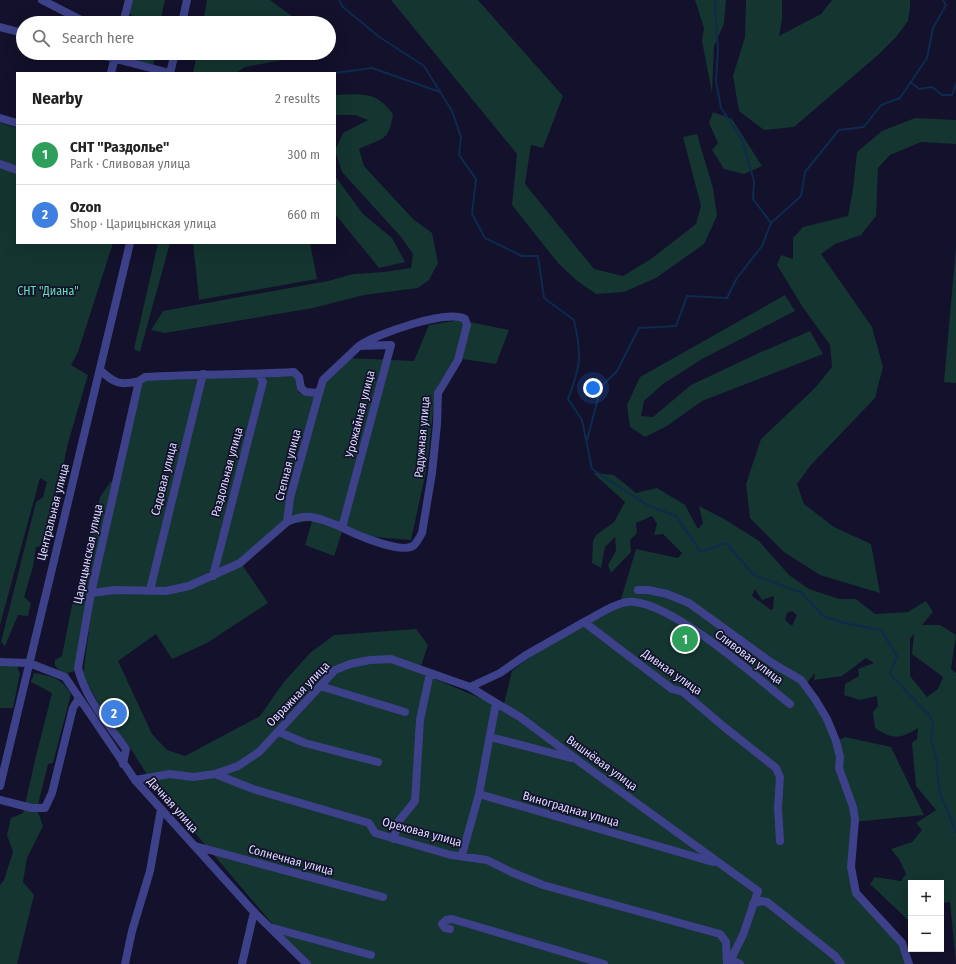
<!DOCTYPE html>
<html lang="en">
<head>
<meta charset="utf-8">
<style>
  :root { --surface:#fff; --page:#f2f2f2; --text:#222; --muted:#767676; --line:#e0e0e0; --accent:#2563eb }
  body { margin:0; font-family:"Fira Sans Condensed",sans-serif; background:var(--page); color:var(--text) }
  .controls { position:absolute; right:12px; bottom:12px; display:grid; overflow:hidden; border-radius:0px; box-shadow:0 4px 16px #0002 }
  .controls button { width:36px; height:36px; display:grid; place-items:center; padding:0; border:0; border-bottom:1px solid var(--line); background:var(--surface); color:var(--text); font:20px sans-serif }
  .you { position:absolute; left:593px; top:388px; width:14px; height:14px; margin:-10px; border:3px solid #fff; border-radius:50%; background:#1a73e8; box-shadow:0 0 0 6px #1a73e833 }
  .badge { display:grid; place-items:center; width:26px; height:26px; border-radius:50%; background:var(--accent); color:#fff; font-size:13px; font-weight:700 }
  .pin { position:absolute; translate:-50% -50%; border:2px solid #fff; box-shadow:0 1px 4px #0006 }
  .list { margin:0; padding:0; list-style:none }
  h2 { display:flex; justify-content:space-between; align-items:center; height:52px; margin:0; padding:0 16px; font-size:17px }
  h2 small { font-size:13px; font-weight:400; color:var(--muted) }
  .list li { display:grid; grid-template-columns:26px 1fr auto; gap:12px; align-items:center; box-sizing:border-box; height:60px; padding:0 16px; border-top:1px solid var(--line) }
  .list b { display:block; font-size:15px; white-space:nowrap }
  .list p { margin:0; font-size:13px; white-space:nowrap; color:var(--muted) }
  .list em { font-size:13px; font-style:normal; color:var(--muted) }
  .icon { flex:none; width:22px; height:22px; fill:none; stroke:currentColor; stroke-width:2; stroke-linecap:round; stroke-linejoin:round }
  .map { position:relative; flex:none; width:956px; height:964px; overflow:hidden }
  .search { position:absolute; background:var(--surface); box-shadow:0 4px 16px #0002; left:16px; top:16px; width:320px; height:44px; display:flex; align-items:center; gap:10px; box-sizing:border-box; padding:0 14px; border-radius:22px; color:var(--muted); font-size:15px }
  .panel { position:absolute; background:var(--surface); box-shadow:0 4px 16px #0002; left:16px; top:72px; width:320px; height:172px; border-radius:0px }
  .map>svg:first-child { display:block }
</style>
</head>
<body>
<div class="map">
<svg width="956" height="964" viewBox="0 0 956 964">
  <rect width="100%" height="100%" fill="#13112b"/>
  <path fill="#143530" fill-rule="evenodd" d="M 132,0 L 165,0 L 160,23 L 141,23 L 129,13 Z
    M 207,0 L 270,0 L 293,17 L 296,23 L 203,23 Z
    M 391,0 L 478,0 L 563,96 L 543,148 L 531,145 L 525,184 L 594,269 L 623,276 L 651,259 L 696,224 L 701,206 L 683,137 L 697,134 L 713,188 L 717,216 L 704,244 L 656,278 L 624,292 L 596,294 L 576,280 L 558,263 L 512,205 L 517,154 Z
    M 695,0 L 726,0 L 724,24 L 714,46 L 712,93 L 702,41 L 704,28 Z
    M 746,0 L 782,0 L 782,20 L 779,36 L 821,14 L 832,0 L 910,0 L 910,9 L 908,21 L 896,37 L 878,55 L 794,127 L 764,130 L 739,111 L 733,76 L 745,37 Z
    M 134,53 L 155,53 L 153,67 L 132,61 Z
    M 197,53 L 299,53 L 298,55 L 287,59 L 245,67 L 236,73 L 193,73 Z
    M 335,95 C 362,94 376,91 393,114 C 389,143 381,138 359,149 L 364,166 L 413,219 L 432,233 L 438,263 L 429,280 L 418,288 L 364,295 L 313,308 L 165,333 L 151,330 L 163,311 L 328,281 L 353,274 L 384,272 L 411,268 L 413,254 L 401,237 L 342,172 L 335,150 L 343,133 L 368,120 L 355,115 L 335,115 Z
    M 713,112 L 732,119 L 762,166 L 744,174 L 724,169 L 712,150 L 718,143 L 709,123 Z
    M 915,118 L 956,120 L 956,144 L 921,142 L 890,155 L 878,168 L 876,216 L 861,235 L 835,244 L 821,254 L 872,327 L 883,367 L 875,398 L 811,465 L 797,484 L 804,504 L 834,527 L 871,544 L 880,593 L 820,575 L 784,552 L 750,518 L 746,484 L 761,439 L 815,388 L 832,367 L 830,345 L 802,306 L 777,265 L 781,255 L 793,259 L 793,238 L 803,227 L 848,216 L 853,189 L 857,152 L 882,131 Z
    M 0,123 L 17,128 L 17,243 L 113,243 L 78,352 L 71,365 L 88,375 L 68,443 L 59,485 L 56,508 L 47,535 L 48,544 L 36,547 L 33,567 L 24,597 L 31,603 L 28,616 L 18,615 L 5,646 L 1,642 L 36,502 L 43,497 L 47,482 L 40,478 L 0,625 Z
    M 335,176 L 363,214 L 392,238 L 405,262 L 379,268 L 335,214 Z
    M 158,243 L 170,243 L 140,352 L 134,349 Z
    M 193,243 L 310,243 L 317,279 L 199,300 Z
    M 956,247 L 956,383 L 944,382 Z
    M 785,295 L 795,311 L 702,359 L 663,384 L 644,401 L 641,416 L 653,417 L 691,385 L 759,353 L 810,331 L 823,354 L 702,401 L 667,426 L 645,437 L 630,427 L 627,405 L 640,377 Z
    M 460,320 L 509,330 L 496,364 L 455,358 L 438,385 L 434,403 L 427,467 L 411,540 L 373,537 L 344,526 L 334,556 L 305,545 L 312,521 L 288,524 L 243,566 L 268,603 L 207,643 L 172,659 L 156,634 L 118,661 L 152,734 L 167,750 L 185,756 L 260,716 L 283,683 L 310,653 L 334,635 L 416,629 L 428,645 L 419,672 L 503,708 L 512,671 L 539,650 L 619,606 L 636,549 L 678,558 L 682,553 L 663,534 L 654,535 L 657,524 L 652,516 L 636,523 L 637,533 L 630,540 L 631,552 L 611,573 L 608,565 L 616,551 L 615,537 L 605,547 L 601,568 L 592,563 L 593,541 L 596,535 L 614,522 L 625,502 L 593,473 L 614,475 L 636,493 L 657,488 L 685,505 L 698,529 L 703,523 L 699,506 L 726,520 L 759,541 L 789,575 L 809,589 L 839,599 L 856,599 L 875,614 L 908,612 L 926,601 L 933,612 L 922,625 L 940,625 L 956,635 L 951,669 L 956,673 L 956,964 L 950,902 L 941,903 L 941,883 L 911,883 L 911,920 L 907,919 L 870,884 L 875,877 L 901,881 L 906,874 L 899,859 L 891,849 L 912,842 L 922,830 L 916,823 L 936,810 L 916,786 L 912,743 L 917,739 L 918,728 C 900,739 893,740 875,728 L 873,712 L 878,706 L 877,696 L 860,700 L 844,695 L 845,684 L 859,676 L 858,669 L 874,663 L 866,658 L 842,676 L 814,680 L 815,673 L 807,683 L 838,740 L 845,737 L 891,747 L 924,815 L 853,822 L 852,892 L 898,944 L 906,964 L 310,964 L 280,933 L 151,781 L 129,746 L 108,721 L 83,675 L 95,585 L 144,377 L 296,375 L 299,393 L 321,394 L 326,377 L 349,358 L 414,361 L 429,325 ZM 755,589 L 762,600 L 774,596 L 773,609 L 771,610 L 752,596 ZM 792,611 L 797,615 L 792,626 L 785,620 L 787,613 ZM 914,634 L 912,654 L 943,677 L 938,689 L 927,697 L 910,676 L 910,639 Z
    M 111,481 L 114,487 L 76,671 L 63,674 L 55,666 L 55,660 L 62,656 L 72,605 L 85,566 L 100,497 Z
    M 0,663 L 17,666 L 20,674 L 13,708 L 0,708 Z
    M 34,673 C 54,677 60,677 71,694 L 53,763 L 48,764 L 37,809 L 43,826 L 27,858 L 23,882 L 34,895 L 17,964 L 0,964 L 0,885 L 4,880 L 13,852 L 7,835 L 11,818 L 23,813 L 35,760 L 52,693 L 31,682 Z"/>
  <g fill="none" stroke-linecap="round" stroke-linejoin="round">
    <path stroke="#0d2b4e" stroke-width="2" d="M 339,0 L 343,7 L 378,36 L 424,66 L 452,111 L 461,137 L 459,155 L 476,179 L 472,214 L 485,238 L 522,256 L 538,256 L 544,298 L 574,320 C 582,355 581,365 568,399 L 582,420 L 592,469 L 647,505 L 676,516 L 701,552 L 726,543 L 754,575 L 802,593 L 823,616 L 844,623 L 881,630 L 897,656 L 890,674 L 930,716 L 933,725 L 931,738 L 937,763 L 939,790 L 956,832
      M 335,73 L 372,68 L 440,92
      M 910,82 L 919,89 L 932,87 L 942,95 L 952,95 L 956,84
      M 771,223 L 801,196 L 805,172 L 839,130 L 864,127 L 881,105 L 900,98 L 927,58 L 933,28 L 946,5 L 943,0
      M 587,440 L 601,387 L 617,371 L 639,328 L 676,326 L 687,296 L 727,298 L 737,278 L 762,246 L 771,223 L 753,199 L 754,181 L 742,140 L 721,108 L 716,81 L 718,50 L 715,7 L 716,0"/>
    <path stroke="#3d4189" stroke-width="8" d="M 42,0 L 87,23
      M 123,23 L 129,0
      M 182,23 L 187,0
      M 0,27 L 23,33
      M 93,53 L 170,73
      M 111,73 L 116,53
      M 170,73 L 175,53
      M 0,118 L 17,123
      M 0,164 L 17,170
      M 100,370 C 114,383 120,386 139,381 L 91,593 L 78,668 C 85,698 108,724 126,749 L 123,764
      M 287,522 C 308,512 318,518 339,526 L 343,524 L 391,345 L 359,346 L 323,380 L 319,393
      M 339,526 C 352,533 399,554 413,546 C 417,543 419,538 422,533 L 432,473 L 437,424 L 438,393 L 458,360 L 467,325 L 465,319 C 447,309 376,334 359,346
      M 213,576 L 263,382 L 259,374
      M 150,590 L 203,374
      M 638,590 L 648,590 L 667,594 L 689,603 L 772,663 L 801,680 L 815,699 L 827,719 L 836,741 L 840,757 L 839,768 L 853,807 L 855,820 L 851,867 L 856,893 L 902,943 L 909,964
      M 91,593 L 115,590 L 166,591 L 189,586 L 240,563 L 287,522 L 290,498 L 319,393 L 306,392 L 301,388 L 299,377 L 294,372 C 244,375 195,374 145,377 L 139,381
      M 584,622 C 598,615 618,600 635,602 C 677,607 755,676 790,704
      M 0,662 L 29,663 L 65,677 L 135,780 L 254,912 L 307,964
      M 320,686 L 405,712
      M 470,687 L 500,673 L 526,655 L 584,622 L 672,689 L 683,692 L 723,726 L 776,768 L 780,777 L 778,808 L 780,841
      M 279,732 L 305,743 L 378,762
      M 490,737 L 571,758
      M 215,774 L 238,766 L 259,752 L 335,670 L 350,664 L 370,660 L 391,659 L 470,687 L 496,703
      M 135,780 L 170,774 L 193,777 L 215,774 L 253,789 L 369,823 L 375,833 L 451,855 L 487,860 L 511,872 L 543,885 L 720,934 L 726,942 L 727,964
      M 0,786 L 130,243
      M 479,794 L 496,703 L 520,717 L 584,765 L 758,891 L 743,935 L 729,963
      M 0,800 L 32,808 L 45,808 L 52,793 L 73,708 L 79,698
      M 394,839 L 398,822 L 415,801 L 420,720 L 430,673
      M 195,846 L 383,897
      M 462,855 L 479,794 L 713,862
      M 753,904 L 762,901 L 767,902 L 835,956 L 841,964
      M 273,928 L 371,955
      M 450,929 L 445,928 L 442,924 L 446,920 L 452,919 L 604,964
      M 125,964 L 132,931 L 150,871 L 161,809
      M 242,964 L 254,912
      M 730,964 L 733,961 L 740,964"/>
  </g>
  <g text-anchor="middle" stroke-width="3.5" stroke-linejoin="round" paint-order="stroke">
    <g font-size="12" fill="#66e0b5" stroke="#13112b">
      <text x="48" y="295">СНТ "Диана"</text>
    </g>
    <g font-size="12" fill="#dcdbff" stroke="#13112b">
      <text transform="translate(360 414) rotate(-76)" y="4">Урожайная улица</text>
      <text transform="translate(422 437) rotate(-85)" y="4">Радужная улица</text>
      <text transform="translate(288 465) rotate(-76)" y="4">Степная улица</text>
      <text transform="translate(227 472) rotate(-75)" y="4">Раздольная улица</text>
      <text transform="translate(164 479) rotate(-76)" y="4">Садовая улица</text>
      <text transform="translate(53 512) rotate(-76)" y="4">Центральная улица</text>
      <text transform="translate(88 554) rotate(-78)" y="4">Царицынская улица</text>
      <text transform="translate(749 657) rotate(37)" y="4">Сливовая улица</text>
      <text transform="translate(672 672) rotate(35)" y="4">Дивная улица</text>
      <text transform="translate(298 694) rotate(-46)" y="4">Овражная улица</text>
      <text transform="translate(602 763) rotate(36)" y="4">Вишнёвая улица</text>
      <text transform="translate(173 805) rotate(48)" y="4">Дачная улица</text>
      <text transform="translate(571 809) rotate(16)" y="4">Виноградная улица</text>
      <text transform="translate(422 832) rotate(15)" y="4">Ореховая улица</text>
      <text transform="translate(291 860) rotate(15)" y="4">Солнечная улица</text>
    </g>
  </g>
</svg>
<div class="controls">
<button>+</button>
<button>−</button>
</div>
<div class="you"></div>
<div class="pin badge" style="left:685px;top:639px;background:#2e9e5b">1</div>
<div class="pin badge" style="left:114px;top:713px;background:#3f7fe0">2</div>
<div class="search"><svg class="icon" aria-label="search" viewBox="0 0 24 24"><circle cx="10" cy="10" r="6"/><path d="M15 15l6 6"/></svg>Search here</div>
<section class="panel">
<h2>Nearby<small>2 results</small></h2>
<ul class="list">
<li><span class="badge" style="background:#2e9e5b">1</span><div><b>СНТ &quot;Раздолье&quot;</b><p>Park · Сливовая улица</p></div><em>300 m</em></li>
<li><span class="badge" style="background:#3f7fe0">2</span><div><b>Ozon</b><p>Shop · Царицынская улица</p></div><em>660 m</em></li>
</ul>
</section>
</div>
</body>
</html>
